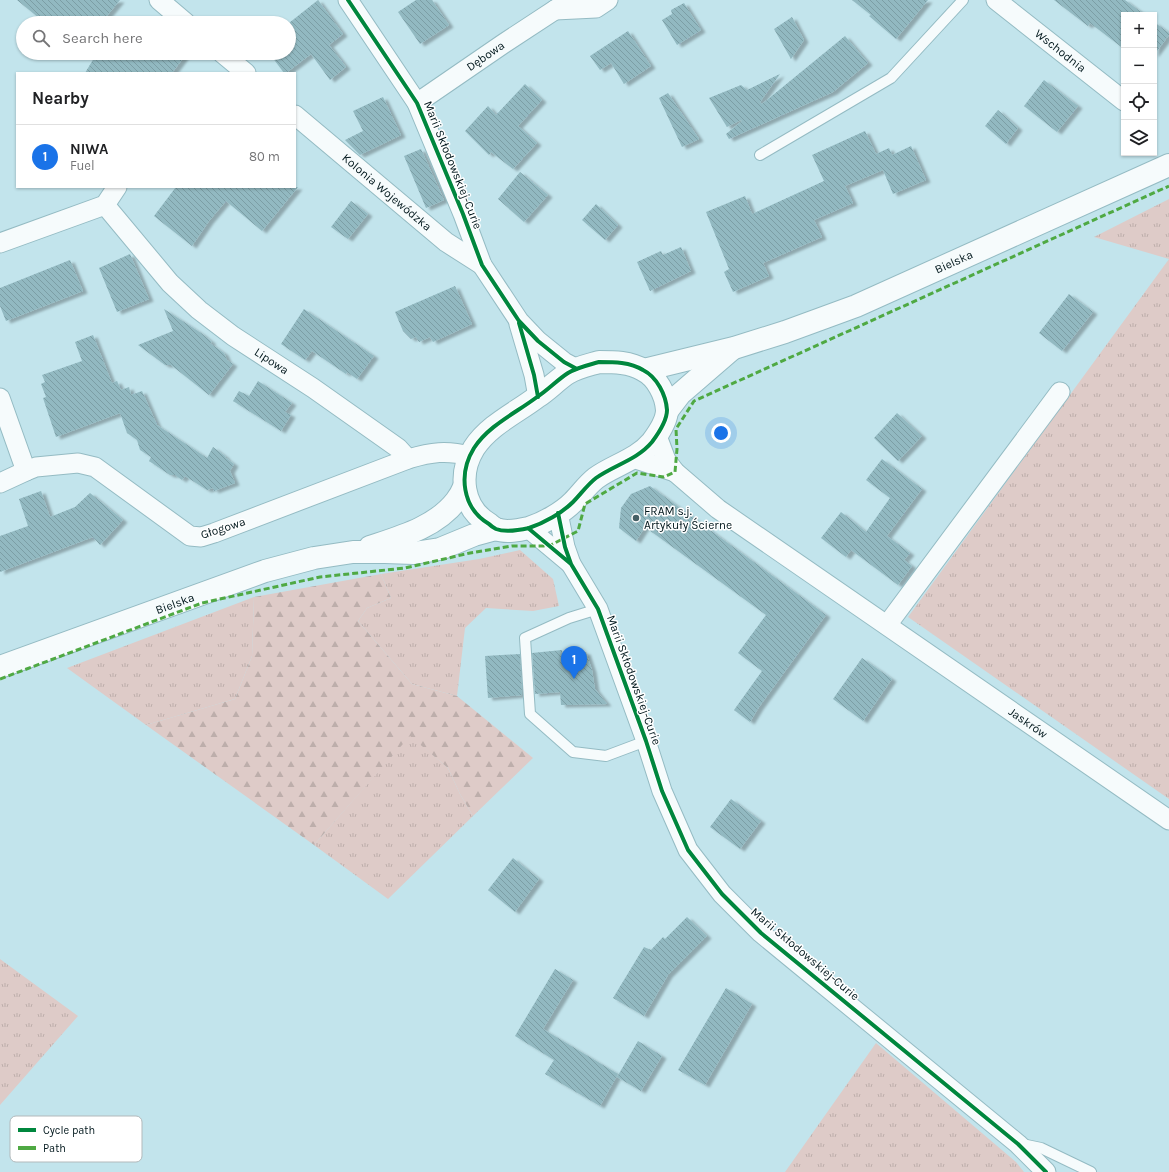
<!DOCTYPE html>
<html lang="en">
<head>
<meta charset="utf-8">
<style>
  :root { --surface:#fff; --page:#f2f2f2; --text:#202124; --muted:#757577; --line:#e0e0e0; --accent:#1a73e8 }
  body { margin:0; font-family:Karla,sans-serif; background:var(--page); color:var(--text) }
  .controls { position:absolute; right:12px; top:12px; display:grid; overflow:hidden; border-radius:0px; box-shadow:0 1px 3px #0004 }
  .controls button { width:36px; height:36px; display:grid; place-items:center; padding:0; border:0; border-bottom:1px solid var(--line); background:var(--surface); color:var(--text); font:20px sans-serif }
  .you { position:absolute; left:721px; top:433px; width:14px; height:14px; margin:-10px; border:3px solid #fff; border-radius:50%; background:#1a73e8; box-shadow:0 0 0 6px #1a73e833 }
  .badge { display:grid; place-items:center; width:26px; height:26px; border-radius:50%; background:var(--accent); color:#fff; font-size:13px; font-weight:700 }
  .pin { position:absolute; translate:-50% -33px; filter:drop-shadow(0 1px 2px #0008) }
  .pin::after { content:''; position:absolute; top:21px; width:14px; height:12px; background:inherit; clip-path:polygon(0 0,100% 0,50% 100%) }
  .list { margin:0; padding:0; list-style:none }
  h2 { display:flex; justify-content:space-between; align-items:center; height:52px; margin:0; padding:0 16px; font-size:17px }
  h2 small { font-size:13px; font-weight:400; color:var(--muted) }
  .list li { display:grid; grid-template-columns:26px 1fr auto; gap:12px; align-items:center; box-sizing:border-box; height:64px; padding:0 16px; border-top:1px solid var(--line) }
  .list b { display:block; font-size:15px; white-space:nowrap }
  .list p { margin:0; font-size:13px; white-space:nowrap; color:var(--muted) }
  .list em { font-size:13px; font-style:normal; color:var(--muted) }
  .icon { flex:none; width:22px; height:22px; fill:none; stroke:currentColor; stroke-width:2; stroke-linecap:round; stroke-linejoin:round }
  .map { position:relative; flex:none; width:1169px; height:1172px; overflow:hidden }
  .search { position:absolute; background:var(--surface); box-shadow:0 1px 3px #0004; left:16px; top:16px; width:280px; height:44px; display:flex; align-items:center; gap:10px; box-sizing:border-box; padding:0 14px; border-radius:22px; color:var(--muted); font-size:15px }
  .panel { position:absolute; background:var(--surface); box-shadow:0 1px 3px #0004; left:16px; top:72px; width:280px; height:116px; border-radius:0px }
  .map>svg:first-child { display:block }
</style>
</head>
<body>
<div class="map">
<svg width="1169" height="1172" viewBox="0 0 1169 1172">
  <defs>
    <pattern id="grass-tufts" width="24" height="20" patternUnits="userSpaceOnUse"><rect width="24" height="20" fill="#decbc8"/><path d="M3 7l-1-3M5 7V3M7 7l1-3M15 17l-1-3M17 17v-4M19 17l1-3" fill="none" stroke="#bdaeab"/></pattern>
    <pattern id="forest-firs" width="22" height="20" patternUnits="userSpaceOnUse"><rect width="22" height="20" fill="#decbc8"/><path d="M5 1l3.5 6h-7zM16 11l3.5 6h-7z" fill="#bdaeab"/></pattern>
    <pattern id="building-back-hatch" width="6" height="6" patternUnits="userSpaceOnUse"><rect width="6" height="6" fill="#92b9c1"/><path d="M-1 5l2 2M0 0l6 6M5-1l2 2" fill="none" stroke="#7c9ea5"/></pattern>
    <filter id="shadow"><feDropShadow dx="4.5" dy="2.5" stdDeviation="1" flood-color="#0004"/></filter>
  </defs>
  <rect width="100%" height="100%" fill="#c2e4ec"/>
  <path fill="url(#grass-tufts)" d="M 1169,199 L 1169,799 L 908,617 L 1169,259 L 1094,237 Z
    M 520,550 L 553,579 L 559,606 L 533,611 L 486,608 L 465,628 L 457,696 L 412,684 L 358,621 L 367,608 L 391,598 L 381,574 L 479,559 Z
    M 254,597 L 252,656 L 235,699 L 146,725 L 67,668 Z
    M 410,735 L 448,768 L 460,794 L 473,816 L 388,899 L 314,845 Z
    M 0,959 L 78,1016 L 0,1105 Z
    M 876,1043 L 1016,1162 L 1024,1172 L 785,1172 Z"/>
  <path fill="url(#forest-firs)" d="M 381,574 L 391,598 L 367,608 L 358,621 L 412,684 L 457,696 L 533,758 L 473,816 L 460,794 L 448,768 L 410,736 L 314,845 L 146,725 L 235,699 L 252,656 L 254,597 Z"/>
  <path fill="url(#building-back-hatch)" filter="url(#shadow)" d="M 17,0 L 120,0 L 101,23 L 89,23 L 80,16 L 74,23 L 45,23 Z
    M 318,0 L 343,34 L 329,45 L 346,67 L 330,80 L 311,54 L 286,73 L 284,73 L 269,53 L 290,53 L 289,52 L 289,23 Z
    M 416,0 L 432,0 L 449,25 L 420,44 L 398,12 Z
    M 852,0 L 928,0 L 896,39 L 869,16 L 871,15 Z
    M 1054,0 L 1125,0 L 1145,15 L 1124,15 L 1124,49 L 1090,23 L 1088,26 Z
    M 684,3 L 701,30 L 677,45 L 662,20 L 672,14 L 671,10 Z
    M 792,17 L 804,40 L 791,59 L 774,29 Z
    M 1154,22 L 1169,33 L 1169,35 L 1154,55 Z
    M 628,31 L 651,66 L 624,84 L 611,63 L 600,70 L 590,56 Z
    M 845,36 L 868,63 L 833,92 L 729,139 L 726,134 L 742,121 L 741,120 L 727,127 L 709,98 L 741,85 L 747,90 L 780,74 L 760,102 L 762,104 Z
    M 97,53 L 187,53 L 172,73 L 85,73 Z
    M 1044,80 L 1078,106 L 1057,132 L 1024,106 Z
    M 525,84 L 542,100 L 518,126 L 537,143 L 513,169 L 491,152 L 489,155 L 465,131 L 488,106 L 496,115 Z
    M 668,93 L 699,139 L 682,147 L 659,98 Z
    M 383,97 L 401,135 L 360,155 L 345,140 L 363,131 L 353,111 Z
    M 998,110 L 1018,128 L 1006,144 L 985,126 Z
    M 865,131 L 876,154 L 889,148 L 892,155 L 911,146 L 926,180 L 893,194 L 883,170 L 845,186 L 853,203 L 814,220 L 822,237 L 763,263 L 769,276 L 733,292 L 724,272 L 729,269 L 706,212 L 745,196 L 752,214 L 824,181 L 812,155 Z
    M 421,149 L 444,200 L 426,208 L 404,156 Z
    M 520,172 L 548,195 L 524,222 L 498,199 Z
    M 176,187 L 298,187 L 262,231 L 226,201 L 209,221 L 192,246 L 154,216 Z
    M 351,201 L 368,214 L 348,239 L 331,227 Z
    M 596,204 L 618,225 L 605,240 L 582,220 Z
    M 681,247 L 691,271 L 650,291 L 637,262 L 661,251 L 663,255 Z
    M 130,254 L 149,299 L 117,312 L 99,268 Z
    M 70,260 L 83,291 L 6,321 L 0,306 L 0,288 Z
    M 455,286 L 472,324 L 433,342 L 430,337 L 419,342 L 416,337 L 411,339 L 403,331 L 395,312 Z
    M 1069,294 L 1093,312 L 1062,351 L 1039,333 Z
    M 164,309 L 201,333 L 212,342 L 210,343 L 224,353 L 227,360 L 233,364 L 209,395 L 171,365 L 165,365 L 138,345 L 173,331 Z
    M 304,309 L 374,356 L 357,379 L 347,372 L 346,374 L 312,351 L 305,360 L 281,344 Z
    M 93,335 L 112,383 L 117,381 L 121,390 L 129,387 L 131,395 L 142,391 L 157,425 L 195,450 L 207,458 L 213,447 L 225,456 L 226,458 L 234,464 L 230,471 L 235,483 L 214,491 L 213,488 L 207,490 L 185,476 L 182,480 L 175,475 L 170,475 L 149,461 L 151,457 L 140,450 L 137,440 L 127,433 L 120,413 L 56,437 L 43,398 L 46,397 L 41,384 L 45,382 L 42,375 L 82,361 L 75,342 Z
    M 258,381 L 292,403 L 285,412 L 291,415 L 281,431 L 233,401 L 239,391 L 249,396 Z
    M 897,413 L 922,436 L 898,461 L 874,438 Z
    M 882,459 L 922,489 L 887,536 L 910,553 L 904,560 L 912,566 L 898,585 L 851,550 L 846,557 L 821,538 L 841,512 L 866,532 L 890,498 L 866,480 Z
    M 650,486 L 826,615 L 759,707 L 750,722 L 734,710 L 762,671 L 738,653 L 766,615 L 645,527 L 636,541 L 619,528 L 621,508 L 631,494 Z
    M 41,491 L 50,517 L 75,507 L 90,493 L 123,520 L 100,545 L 93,537 L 0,572 L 0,536 L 28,526 L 19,499 Z
    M 562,650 L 562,653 L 586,652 L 592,670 L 595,689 L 607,704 L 561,705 L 560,692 L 535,694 L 532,653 Z
    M 520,654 L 522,695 L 488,698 L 485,656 Z
    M 862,658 L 892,679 L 863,721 L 833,699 Z
    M 731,799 L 761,821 L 740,849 L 710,827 Z
    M 513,858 L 539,879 L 515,912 L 488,890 Z
    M 687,917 L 707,936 L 668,975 L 644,1016 L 613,998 L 644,947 L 651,950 L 663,937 L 665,939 Z
    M 555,969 L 573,980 L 543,1029 L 618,1074 L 600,1106 L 545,1074 L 554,1060 L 515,1036 Z
    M 726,988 L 752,1004 L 705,1085 L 678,1070 Z
    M 638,1041 L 662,1056 L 641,1091 L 617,1077 Z"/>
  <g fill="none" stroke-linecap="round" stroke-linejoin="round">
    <defs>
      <path id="service" d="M 760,155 L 891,78 L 963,0
        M 598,609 L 569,618 L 525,638 L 530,714 L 573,752 L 606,756 L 646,741
        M 1022,1144 L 1041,1148 L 1091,1172"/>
      <g id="minor">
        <path d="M 159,0 L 186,23"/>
        <path d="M 348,0 L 417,103 L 463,214 L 482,265 L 519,321 L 538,341 L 564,362 L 577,369"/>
        <path id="s1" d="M 996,0 L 1124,101"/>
        <path d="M 555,10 L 596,8 L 608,0"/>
        <path d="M 222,53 L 246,73"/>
        <path id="s2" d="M 417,103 L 503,44 L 570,0"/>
        <path id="s3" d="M 295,115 L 446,242 L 482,265"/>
        <path id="s4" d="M 105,205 L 170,283 L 199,310 L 233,336 L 313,388 L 398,448 L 408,459"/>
        <path d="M 0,243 L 105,205 L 117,187"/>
        <path d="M 519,324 L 534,375 L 538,397"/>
        <path d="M 0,398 L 26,471 L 0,483"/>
        <path id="s5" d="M 657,436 L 666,460 L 675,472 L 718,509 L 1169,820"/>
        <path d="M 633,458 L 675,472"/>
        <path d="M 26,471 L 36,467 L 78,463 L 95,467 L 190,536 L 201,537 L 214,533 L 408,459 C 432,452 446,450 470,456"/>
        <path d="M 558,513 L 565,547 L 571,564 L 598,609 L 646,741 L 662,791 L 688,850 L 722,894 L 761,933 L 1018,1144 L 1046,1172"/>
        <path d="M 528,528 L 571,564"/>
        <path d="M 887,625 L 1060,392"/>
      </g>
      <g id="secondary">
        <path d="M 599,362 C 614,362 630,362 643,370 C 657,377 666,395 667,410 C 667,421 658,434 652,442 C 637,460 614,465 596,478 C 587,485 581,494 573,502 C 562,513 544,523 529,528 C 520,530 506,533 496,529 C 494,528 491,526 489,524 C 462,508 458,474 474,448 C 489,425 516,413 537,397 C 548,390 557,380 568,373 C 578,367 589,365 599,362 Z"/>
        <path id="s6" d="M 644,370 L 734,348 L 785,332 L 856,306 L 1169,165"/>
        <path d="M 667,411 L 680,394 L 731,350"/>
        <path d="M 370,547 C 400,537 436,527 456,501 C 459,497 462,492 464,487"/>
        <path id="s7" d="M 0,667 L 265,571 L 314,558 L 353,552 L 385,552 L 414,553 L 440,549 L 474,535 L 496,529"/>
      </g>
    </defs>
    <use href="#service" stroke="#94bbc3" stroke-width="12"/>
    <use href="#minor" stroke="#94bbc3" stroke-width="21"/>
    <use href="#secondary" stroke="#94bbc3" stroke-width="24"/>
    <use href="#service" stroke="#f6fbfc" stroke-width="10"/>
    <use href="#minor" stroke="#f6fbfc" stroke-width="19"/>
    <use href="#secondary" stroke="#f6fbfc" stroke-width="22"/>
    <path stroke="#4fa943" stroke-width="3" stroke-dasharray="6 3" stroke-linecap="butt" d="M 0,679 L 202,603 L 320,577 L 405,568 L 470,553 L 512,546 L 549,546 L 578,531 L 585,504 L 637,473 L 664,477 L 675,472 L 677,449 L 676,429 L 694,401 L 1169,186"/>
    <defs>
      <path id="cycleway" d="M 348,0 L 417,103 L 463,214 L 482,265 L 519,321 L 538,341 L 564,362 L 577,369
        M 519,323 L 534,375 L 538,397
        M 599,362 C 614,362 630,362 643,370 C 657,377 666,395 667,410 C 667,421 658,434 652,442 C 637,460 614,465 596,478 C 587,485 581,494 573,502 C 562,513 544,523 529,528 C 520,530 506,533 496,529 C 494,528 491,526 489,524 C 462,508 458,474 474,448 C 489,425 516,413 537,397 C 548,390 557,380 568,373 C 578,367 589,365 599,362 Z
        M 558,513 L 565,547 L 571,564 L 598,609 L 646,741 L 662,791 L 688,850 L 722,894 L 761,933 L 1018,1144 L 1046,1172
        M 528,528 L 571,564"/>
    </defs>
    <use href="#cycleway" stroke="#fff" stroke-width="6"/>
    <use href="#cycleway" stroke="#00873e" stroke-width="4"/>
  </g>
  <circle fill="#445f65" stroke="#fff" stroke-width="1.5" cx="636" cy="518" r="4"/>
  <g text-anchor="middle" stroke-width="3" stroke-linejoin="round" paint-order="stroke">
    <g font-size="12" fill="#00171c" stroke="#fff">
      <text dy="4" stroke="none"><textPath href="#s1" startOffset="82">Wschodnia</textPath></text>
      <text dy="4" stroke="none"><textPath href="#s2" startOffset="83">Dębowa</textPath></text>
      <text transform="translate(453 165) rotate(68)" y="4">Marii Skłodowskiej-Curie</text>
      <text dy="4" stroke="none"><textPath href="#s3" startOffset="120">Kolonia Wojewódzka</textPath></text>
      <text dy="4" stroke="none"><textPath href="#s6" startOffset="329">Bielska</textPath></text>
      <text dy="4" stroke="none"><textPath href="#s4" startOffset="230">Lipowa</textPath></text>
      <text transform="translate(223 528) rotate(-18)" y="4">Głogowa</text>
      <text dy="4" stroke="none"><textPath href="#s7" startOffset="186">Bielska</textPath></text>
      <text transform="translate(634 680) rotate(70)" y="4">Marii Skłodowskiej-Curie</text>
      <text dy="4" stroke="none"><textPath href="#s5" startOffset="474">Jaskrów</textPath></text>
      <text transform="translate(805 954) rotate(40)" y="4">Marii Skłodowskiej-Curie</text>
    </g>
    <g font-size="12" fill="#00171c" stroke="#fff" text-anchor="start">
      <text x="644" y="515">FRAM s.j.<tspan x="644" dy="14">Artykuły Ścierne</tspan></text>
    </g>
  </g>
  <rect x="10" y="1116" width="132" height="46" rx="6" fill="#fff" stroke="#b2b9bb" stroke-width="1"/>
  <rect x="18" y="1128" width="18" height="4" fill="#00873e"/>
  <rect x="18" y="1146" width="18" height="4" fill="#4fa943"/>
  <g font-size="11" fill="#00171c">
    <text x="43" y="1134">Cycle path</text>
    <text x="43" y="1152">Path</text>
  </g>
</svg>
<div class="controls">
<button>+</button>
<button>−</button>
<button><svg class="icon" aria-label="locate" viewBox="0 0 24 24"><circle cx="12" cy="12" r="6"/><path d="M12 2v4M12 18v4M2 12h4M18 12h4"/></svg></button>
<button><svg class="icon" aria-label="layers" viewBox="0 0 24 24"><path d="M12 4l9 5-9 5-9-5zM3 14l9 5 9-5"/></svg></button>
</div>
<div class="you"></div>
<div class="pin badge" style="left:574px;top:679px">1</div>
<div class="search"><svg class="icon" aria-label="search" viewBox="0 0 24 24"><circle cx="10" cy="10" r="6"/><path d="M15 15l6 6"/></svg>Search here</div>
<section class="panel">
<h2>Nearby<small></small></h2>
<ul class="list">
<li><span class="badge">1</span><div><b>NIWA</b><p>Fuel</p></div><em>80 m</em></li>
</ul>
</section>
</div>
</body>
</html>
